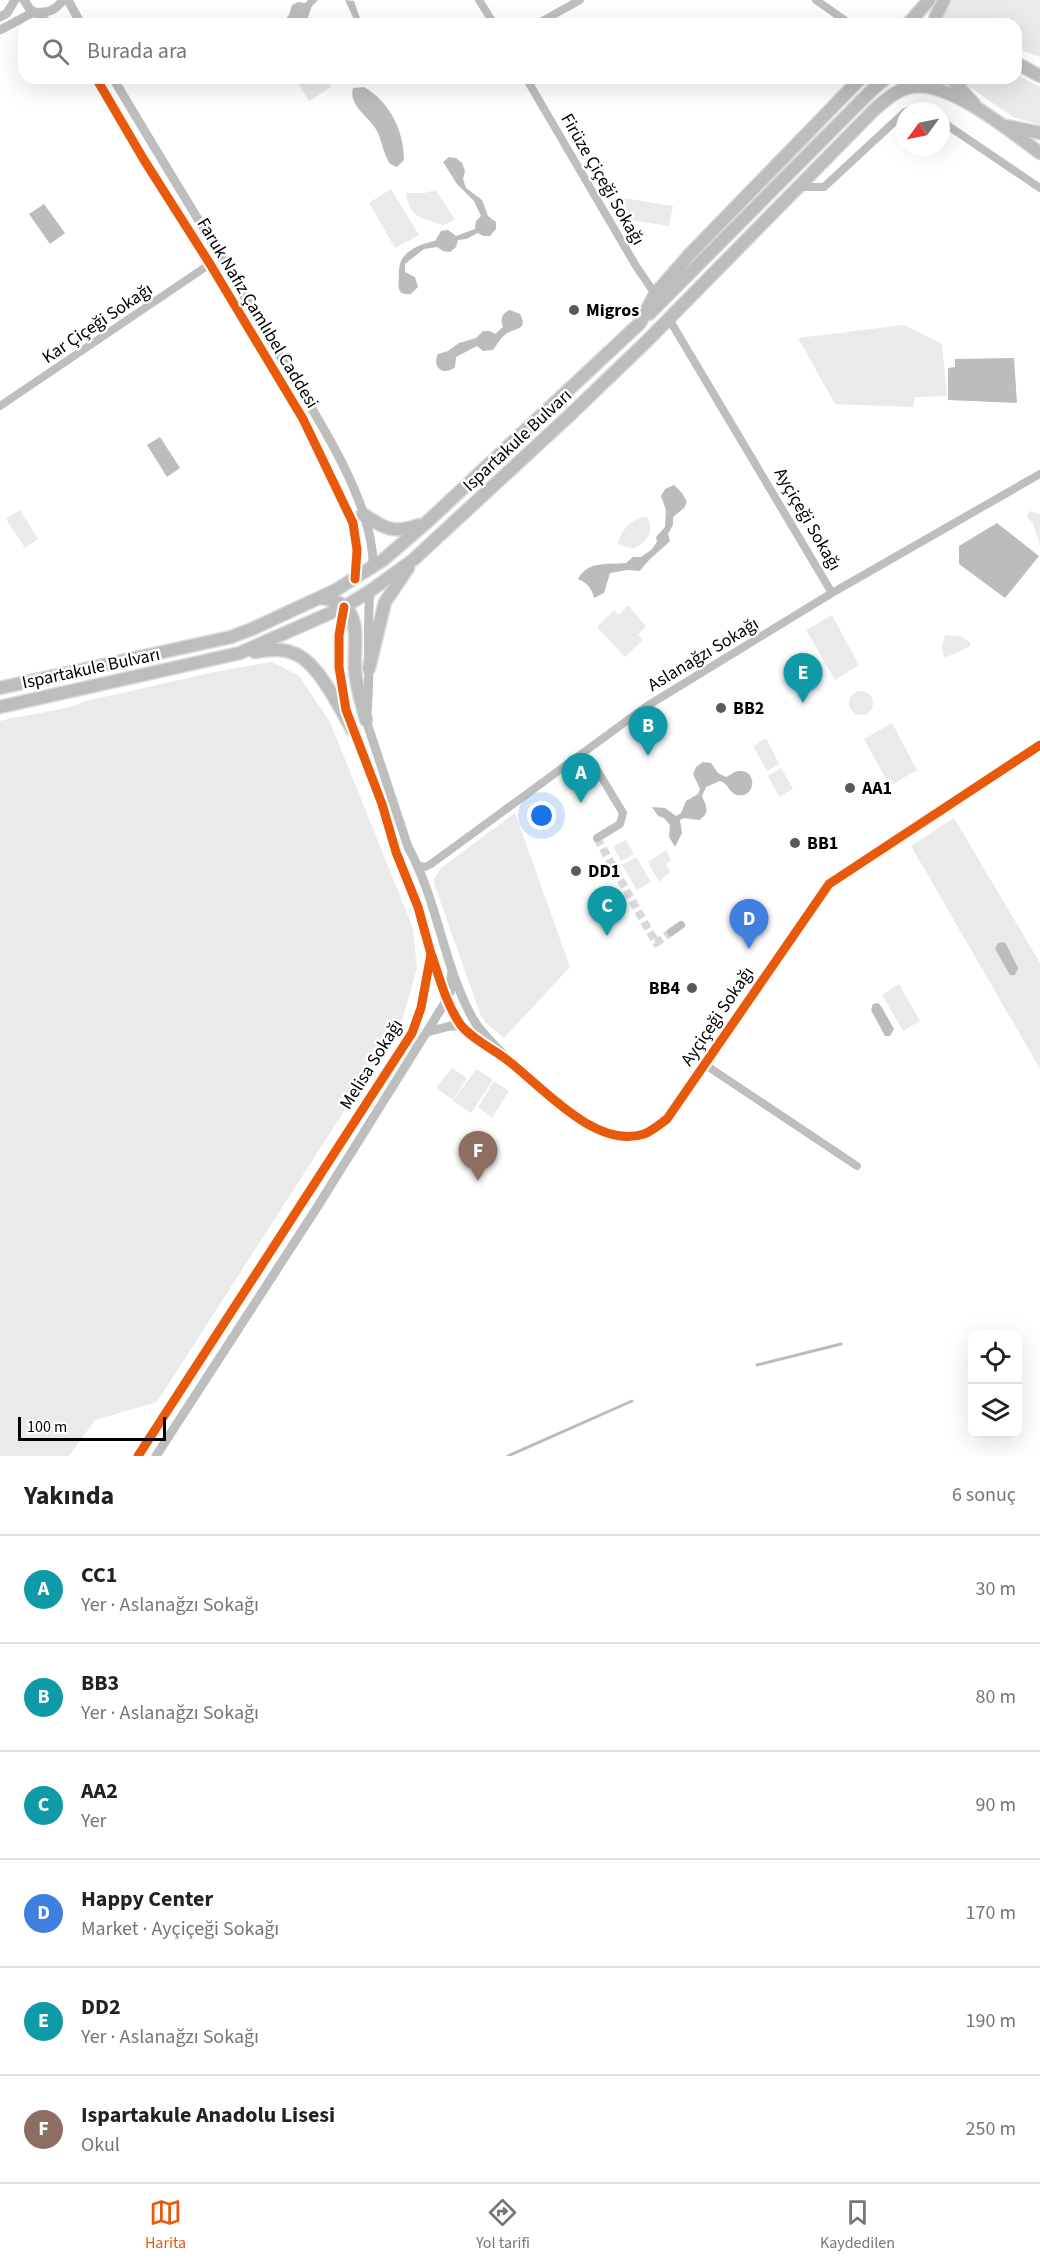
<!DOCTYPE html>
<html lang="tr">
<head>
<meta charset="utf-8">
<style>
  :root { --surface:#fff; --page:#f6f6f6; --text:#222; --muted:#767676; --line:#e0e0e0; --accent:#ea580c }
  body { margin:0; font-family:"Source Sans 3",sans-serif; background:var(--page); color:var(--text) }
  .controls { position:absolute; right:18px; bottom:18px; display:grid; overflow:hidden; border-radius:12px; box-shadow:0 6px 24px #0002 }
  .controls button { width:54px; height:54px; display:grid; place-items:center; padding:0; border:0; border-bottom:2px solid var(--line); background:var(--surface); color:var(--text); font:30px sans-serif }
  .compass { position:absolute; left:896px; top:102px; width:54px; height:54px; border-radius:50%; background:var(--surface); box-shadow:0 6px 24px #0002; rotate:237deg }
  .scale { position:absolute; left:18px; bottom:15px; width:148px; box-sizing:border-box; padding-left:6px; border:3px solid #000; border-top:0; font-size:16px; line-height:21px; white-space:nowrap; color:#000; -webkit-text-stroke:4px #fff; paint-order:stroke }
  .you { position:absolute; left:542px; top:816px; width:21px; height:21px; margin:-15px; border:4px solid #fff; border-radius:50%; background:#1a73e8; box-shadow:0 0 0 9px #1a73e833 }
  .badge { display:grid; place-items:center; width:39px; height:39px; border-radius:50%; background:var(--accent); color:#fff; font-size:20px; font-weight:700 }
  .pin { position:absolute; translate:-50% -50px; filter:drop-shadow(0 2px 3px #0008) }
  .pin::after { content:''; position:absolute; top:32px; width:21px; height:18px; background:inherit; clip-path:polygon(0 0,100% 0,50% 100%) }
  .list { margin:0; padding:0; list-style:none }
  h2 { display:flex; justify-content:space-between; align-items:center; height:78px; margin:0; padding:0 24px; font-size:26px }
  h2 small { font-size:20px; font-weight:400; color:var(--muted) }
  .list li { display:grid; grid-template-columns:39px 1fr auto; gap:18px; align-items:center; box-sizing:border-box; height:108px; padding:0 24px; border-top:2px solid var(--line) }
  .list b { display:block; font-size:22px; white-space:nowrap }
  .list p { margin:0; font-size:20px; white-space:nowrap; color:var(--muted) }
  .list em { font-size:20px; font-style:normal; color:var(--muted) }
  .icon { flex:none; width:33px; height:33px; fill:none; stroke:currentColor; stroke-width:2; stroke-linecap:round; stroke-linejoin:round }
  .map { position:relative; flex:none; width:1040px; height:1456px; overflow:hidden }
  .search { position:absolute; background:var(--surface); box-shadow:0 6px 24px #0002; left:18px; right:18px; top:18px; height:66px; display:flex; align-items:center; gap:15px; box-sizing:border-box; padding:0 21px; border-radius:18px; color:var(--muted); font-size:22px }
  .sheet { height:726px; background:var(--surface) }
  nav { display:flex; justify-content:space-around; align-items:center; box-sizing:border-box; height:84px; border-top:2px solid var(--line); background:var(--surface); font-size:16px; color:var(--muted) }
  nav a { display:grid; justify-items:center; gap:3px }
  nav .on { color:var(--accent) }
  .map>svg:first-child { display:block }
</style>
</head>
<body>
<div class="map">
<svg width="1040" height="1456" viewBox="0 0 1040 1456">
  <rect width="100%" height="100%" fill="#fff"/>
  <path fill="#eaeaea" d="M 952,0 L 1040,0 L 1040,57 L 1016,48 L 1016,24 L 943,24 L 944,12 Z
    M 1016,74 L 1040,87 L 1040,125 L 1013,117 L 967,85 L 961,78 L 1016,78 Z
    M 295,78 L 326,78 L 331,87 L 309,101 Z
    M 391,189 L 419,235 L 395,248 L 369,203 Z
    M 436,190 L 455,220 L 443,225 C 422,218 409,218 406,193 L 424,193 Z
    M 624,198 L 673,206 L 669,226 L 623,219 Z
    M 904,325 L 942,344 L 947,396 L 915,397 L 913,407 L 835,404 L 798,338 Z
    M 20,510 L 38,539 L 25,548 L 6,519 Z
    M 1029,511 L 1040,514 L 1040,545 L 1032,522 L 1027,518 Z
    M 643,517 L 647,517 C 655,532 647,543 632,549 L 618,544 C 621,530 629,522 643,517 Z
    M 628,605 L 646,626 L 638,635 L 643,640 L 625,657 L 597,627 L 614,610 L 619,615 Z
    M 832,615 L 859,665 L 835,680 L 806,630 Z
    M 945,635 L 963,637 L 971,644 L 969,647 L 944,658 L 942,647 Z
    M 272,662 L 299,676 L 330,722 L 413,928 L 417,968 L 402,1021 L 157,1402 L 95,1420 L 69,1456 L 0,1456 L 0,721 C 29,713 58,713 86,701 L 219,671 Z
    M849 703a12 12 0 1 1 24 0a12 12 0 1 1-24 0Z
    M 892,723 L 917,770 L 890,786 L 864,739 Z
    M 766,738 L 779,764 L 767,771 L 753,746 Z
    M 781,768 L 793,789 L 779,797 L 768,776 Z
    M 515,813 L 570,967 L 504,1038 L 486,1023 L 481,1016 L 434,884 L 434,879 L 441,868 Z
    M 954,818 L 1040,963 L 1040,1069 L 911,846 Z
    M 626,840 L 634,854 L 621,861 L 613,847 Z
    M 666,850 L 671,860 L 666,864 L 670,872 L 659,882 L 648,862 Z
    M 636,857 L 651,882 L 637,890 L 622,865 Z
    M 899,984 L 920,1021 L 903,1031 L 882,995 Z
    M 452,1068 L 467,1078 L 453,1100 L 436,1088 Z
    M 476,1069 L 493,1080 L 471,1113 L 453,1101 Z
    M 494,1081 L 509,1091 L 492,1118 L 478,1107 Z"/>
  <path fill="#bcbcbc" d="M 308,0 L 318,0 L 312,6 L 307,20 L 281,24 L 289,15 L 292,5 L 298,2 L 305,3 Z
    M 345,0 L 354,1 L 362,24 L 356,24 Z
    M 364,87 C 390,102 404,131 404,160 L 397,167 L 390,164 C 384,155 382,143 378,133 C 371,117 348,107 353,88 Z
    M 449,157 L 456,158 L 462,163 L 465,171 L 463,179 L 466,188 L 482,200 L 488,216 L 496,222 L 496,229 L 490,236 L 483,236 L 478,233 L 466,239 L 458,240 L 456,247 L 450,252 L 443,251 L 437,247 L 424,249 L 405,264 L 405,272 L 415,277 L 418,287 L 411,294 C 397,296 398,287 399,276 C 399,270 399,265 402,259 C 408,249 424,243 435,241 L 441,231 L 448,230 L 456,236 L 475,229 L 476,221 L 481,216 L 474,201 L 457,184 L 443,162 Z
    M 44,204 L 65,233 L 50,244 L 29,214 Z
    M 510,310 L 520,314 C 529,331 514,328 506,334 C 499,339 498,344 493,350 L 483,351 L 477,346 L 456,357 L 455,367 C 444,377 431,367 438,354 L 448,351 L 459,343 L 476,338 L 483,331 L 490,331 L 495,334 L 503,327 C 500,319 502,313 510,310 Z
    M 1014,358 L 1017,403 L 948,400 L 948,368 L 955,367 L 955,359 Z
    M 160,437 L 180,468 L 167,477 L 147,445 Z
    M 674,485 L 682,493 L 687,502 L 684,508 L 673,517 L 673,525 L 668,534 L 670,541 C 661,550 647,560 640,571 L 628,570 L 610,573 L 604,593 L 594,598 C 592,588 587,583 578,579 C 588,560 608,565 626,563 L 633,557 L 641,557 L 651,550 L 657,542 L 656,537 L 665,527 L 666,510 L 661,496 L 665,489 Z
    M 997,523 L 1039,556 L 1005,598 L 959,564 L 959,546 Z
    M 703,762 L 711,763 L 718,773 L 726,777 C 731,775 734,771 739,771 C 758,769 756,799 737,795 C 729,793 728,783 720,781 L 706,787 L 702,796 C 706,806 711,813 699,820 L 684,818 L 680,820 L 682,833 L 675,847 L 669,837 L 670,825 L 664,818 L 658,816 L 652,807 L 665,808 L 676,816 L 681,813 L 686,801 L 698,794 L 700,789 L 693,774 L 696,767 Z
    M 1003,942 L 1006,944 L 1018,968 L 1015,975 L 1010,975 L 995,949 L 998,943 Z
    M 878,1003 L 881,1006 L 894,1029 L 890,1036 L 885,1036 L 871,1010 L 873,1004 Z"/>
  <g fill="none" stroke-linecap="round" stroke-linejoin="round">
    <path stroke="#bcbcbc" stroke-width="3" d="M 757,1365 L 841,1344
      M 508,1456 L 632,1401"/>
    <path stroke="#d9d9d9" stroke-width="8" stroke-dasharray="8 4" stroke-linecap="butt" d="M 597,838 L 656,943 L 671,932"/>
    <defs>
      <path id="primary" d="M 908,24 L 929,0
        M 934,24 L 936,16 L 944,0
        M 1016,63 L 1040,76
        M 951,78 L 974,104
        M 1007,126 L 1040,133
        M 649,314 L 871,91 L 886,78
        M 363,514 C 385,529 393,534 419,525
        M 321,598 C 366,603 353,639 355,670 C 356,687 362,704 366,720
        M 255,652 C 269,650 280,648 293,653 C 318,661 340,709 353,731
        M 369,668 L 385,602 L 408,568
        M 0,688 L 231,637 L 252,629 L 336,590 L 383,560 L 426,523 L 640,323 L 655,294 L 690,254 L 861,78
        M 0,707 L 240,653 L 344,607 L 370,591 L 413,560 L 571,414 L 648,340 L 873,111 C 884,101 896,90 911,87 C 948,79 1011,132 1040,153"/>
    </defs>
    <use href="#primary" stroke="#dbdbdb" stroke-width="15"/>
    <path stroke="#bebebe" stroke-width="8" d="M 479,0 L 494,24
      M 816,0 L 850,24
      M 537,24 L 580,0
      M 526,78 L 636,266 L 655,294
      M 908,111 L 920,111
      M 941,121 L 1040,188
      M 799,187 L 824,187 L 905,112
      M 669,319 L 832,593 L 1040,474
      M 0,406 L 210,264
      M 594,765 L 623,813 L 620,824 L 597,838
      M 418,865 L 425,867 L 431,864 L 647,706 L 832,593
      M 671,932 L 681,925
      M 509,1061 C 541,1088 598,1149 643,1134 C 652,1131 660,1124 667,1119 L 829,884 L 1040,745
      M 704,1064 L 857,1166"/>
    <path stroke="#bebebe" stroke-width="9" d="M 24,0 L 29,8 L 50,24
      M 68,0 L 81,24
      M 34,12 C 47,13 54,12 63,0
      M 0,17 L 7,13 L 15,0
      M 0,30 L 34,12
      M 96,78 L 144,160 L 210,264 L 303,419 L 353,523 L 357,550 L 355,579
      M 113,78 C 166,168 222,257 275,348 C 309,405 374,499 373,566
      M 370,591 C 366,634 372,677 366,720 L 408,847 C 438,901 443,965 473,1019 C 482,1035 498,1047 509,1061
      M 432,956 L 446,1001 L 462,1026 L 500,1055
      M 427,1032 L 450,1026 L 462,1026
      M 138,1456 L 412,1033 L 421,1008 L 431,954 L 418,907 L 396,852 L 382,804 L 346,710 L 339,667 L 339,635 L 344,607
      M 156,1456 L 316,1209 L 446,1001 L 450,992 L 452,969"/>
    <use href="#primary" stroke="#bdbdbd" stroke-width="12"/>
    <defs>
      <path id="cycleway" d="M 96,78 L 144,160 L 210,264 L 303,419 L 353,523 L 357,550 L 355,579
        M 432,956 C 440,980 446,1003 460,1024 C 472,1040 496,1050 511,1063 C 544,1089 597,1150 644,1134 C 652,1131 660,1124 667,1119 L 829,884 L 1040,745
        M 138,1456 L 412,1033 L 421,1008 L 431,954 L 418,907 L 396,852 L 382,804 L 346,710 L 339,667 L 339,635 L 344,607"/>
    </defs>
    <use href="#cycleway" stroke="#fff" stroke-width="13"/>
    <use href="#cycleway" stroke="#e8590c" stroke-width="9"/>
  </g>
  <g fill="#595959" stroke="#fff" stroke-width="2">
    <circle cx="574" cy="310" r="6"/>
    <circle cx="721" cy="708" r="6"/>
    <circle cx="850" cy="788" r="6"/>
    <circle cx="795" cy="843" r="6"/>
    <circle cx="576" cy="871" r="6"/>
    <circle cx="692" cy="988" r="6"/>
  </g>
  <g text-anchor="middle" stroke-width="5" stroke-linejoin="round" paint-order="stroke">
    <g font-size="18" fill="#000" stroke="#fff">
      <text transform="translate(603 179) rotate(60)" y="6">Firüze Çiçeği Sokağı</text>
      <text transform="translate(258 313) rotate(59)" y="6">Faruk Nafız Çamlıbel Caddesi</text>
      <text transform="translate(97 323) rotate(-34)" y="6">Kar Çiçeği Sokağı</text>
      <text transform="translate(517 440) rotate(-43)" y="6">Ispartakule Bulvarı</text>
      <text transform="translate(808 519) rotate(60)" y="6">Ayçiçeği Sokağı</text>
      <text transform="translate(703 654) rotate(-31)" y="6">Aslanağzı Sokağı</text>
      <text transform="translate(91 668) rotate(-12)" y="6">Ispartakule Bulvarı</text>
      <text transform="translate(717 1016) rotate(-56)" y="6">Ayçiçeği Sokağı</text>
      <text transform="translate(371 1064) rotate(-58)" y="6">Melisa Sokağı</text>
    </g>
    <g font-size="18" font-weight="bold" fill="#000" stroke="#fff" text-anchor="start">
      <text x="586" y="316">Migros</text>
      <text x="733" y="714">BB2</text>
      <text x="862" y="794">AA1</text>
      <text x="807" y="849">BB1</text>
      <text x="588" y="877">DD1</text>
      <text x="680" y="994" text-anchor="end">BB4</text>
    </g>
  </g>
</svg>
<div class="controls">
<button><svg class="icon" aria-label="locate" viewBox="0 0 24 24"><circle cx="12" cy="12" r="6"/><path d="M12 2v4M12 18v4M2 12h4M18 12h4"/></svg></button>
<button><svg class="icon" aria-label="layers" viewBox="0 0 24 24"><path d="M12 4l9 5-9 5-9-5zM3 14l9 5 9-5"/></svg></button>
</div>
<svg class="compass" viewBox="-18 -18 36 36"><path d="M0-13l5 13h-10z" fill="#e53935"/><path d="M0 13l5-13h-10z" fill="#767676"/></svg>
<div class="scale">100 m</div>
<div class="you"></div>
<div class="pin badge" style="left:581px;top:803px;background:#0f9aa8">A</div>
<div class="pin badge" style="left:648px;top:756px;background:#0f9aa8">B</div>
<div class="pin badge" style="left:607px;top:936px;background:#0f9aa8">C</div>
<div class="pin badge" style="left:749px;top:949px;background:#3f7fe0">D</div>
<div class="pin badge" style="left:803px;top:703px;background:#0f9aa8">E</div>
<div class="pin badge" style="left:478px;top:1181px;background:#8d6e63">F</div>
<div class="search"><svg class="icon" aria-label="search" viewBox="0 0 24 24"><circle cx="10" cy="10" r="6"/><path d="M15 15l6 6"/></svg>Burada ara</div>
</div>
<section class="sheet">
<h2>Yakında<small>6 sonuç</small></h2>
<ul class="list">
<li><span class="badge" style="background:#0f9aa8">A</span><div><b>CC1</b><p>Yer · Aslanağzı Sokağı</p></div><em>30 m</em></li>
<li><span class="badge" style="background:#0f9aa8">B</span><div><b>BB3</b><p>Yer · Aslanağzı Sokağı</p></div><em>80 m</em></li>
<li><span class="badge" style="background:#0f9aa8">C</span><div><b>AA2</b><p>Yer</p></div><em>90 m</em></li>
<li><span class="badge" style="background:#3f7fe0">D</span><div><b>Happy Center</b><p>Market · Ayçiçeği Sokağı</p></div><em>170 m</em></li>
<li><span class="badge" style="background:#0f9aa8">E</span><div><b>DD2</b><p>Yer · Aslanağzı Sokağı</p></div><em>190 m</em></li>
<li><span class="badge" style="background:#8d6e63">F</span><div><b>Ispartakule Anadolu Lisesi</b><p>Okul</p></div><em>250 m</em></li>
</ul>
</section>
<nav>
<a class="on"><svg class="icon" aria-label="map" viewBox="0 0 24 24"><path d="M3 6l6-2 6 2 6-2v14l-6 2-6-2-6 2zM9 4v14M15 6v14"/></svg>Harita</a>
<a><svg class="icon" aria-label="directions" viewBox="0 0 24 24"><path d="M12 3l9 9-9 9-9-9zM9 14v-3h6M13 9l2 2-2 2"/></svg>Yol tarifi</a>
<a><svg class="icon" aria-label="saved" viewBox="0 0 24 24"><path d="M7 4h10v16l-5-4-5 4z"/></svg>Kaydedilen</a>
</nav>
</body>
</html>
